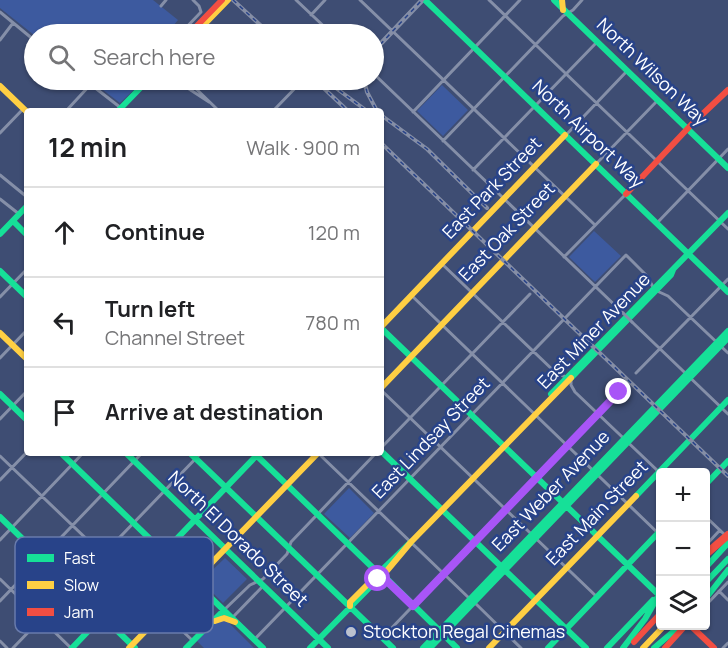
<!DOCTYPE html>
<html lang="en">
<head>
<meta charset="utf-8">
<style>
  :root { --surface:#fff; --page:#f2f2f2; --text:#202124; --muted:#757577; --line:#e0e0e0 }
  body { margin:0; font-family:Manrope,sans-serif; background:var(--page); color:var(--text) }
  .controls { position:absolute; right:18px; bottom:18px; display:grid; overflow:hidden; border-radius:6px; box-shadow:0 2px 4px #0004 }
  .controls button { width:54px; height:54px; display:grid; place-items:center; padding:0; border:0; border-bottom:2px solid var(--line); background:var(--surface); color:var(--text); font:30px sans-serif }
  .stop { position:absolute; width:18px; height:18px; margin:-14px; border:4px solid #a855f7; border-radius:50%; background:#fff }
  .stop.end { background:#a855f7; border-color:#fff; box-shadow:0 2px 6px #0008 }
  .list { margin:0; padding:0; list-style:none }
  h2 { display:flex; justify-content:space-between; align-items:center; height:78px; margin:0; padding:0 24px; font-size:26px }
  h2 small { font-size:20px; font-weight:400; color:var(--muted) }
  .list li { display:grid; grid-template-columns:39px 1fr auto; gap:18px; align-items:center; box-sizing:border-box; height:90px; padding:0 24px; border-top:2px solid var(--line) }
  .list b { display:block; font-size:22px; white-space:nowrap }
  .list p { margin:0; font-size:20px; white-space:nowrap; color:var(--muted) }
  .list em { font-size:20px; font-style:normal; color:var(--muted) }
  .icon { flex:none; width:33px; height:33px; fill:none; stroke:currentColor; stroke-width:2; stroke-linecap:round; stroke-linejoin:round }
  .map { position:relative; flex:none; width:728px; height:648px; overflow:hidden }
  .search { position:absolute; background:var(--surface); box-shadow:0 2px 4px #0004; left:24px; top:24px; width:360px; height:66px; display:flex; align-items:center; gap:15px; box-sizing:border-box; padding:0 21px; border-radius:33px; color:var(--muted); font-size:22px }
  .panel { position:absolute; background:var(--surface); box-shadow:0 2px 4px #0004; left:24px; top:108px; width:360px; height:348px; border-radius:6px }
  .map>svg:first-child { display:block }
</style>
</head>
<body>
<div class="map">
<svg width="728" height="648" viewBox="0 0 728 648">
  <rect width="100%" height="100%" fill="#3e4d73"/>
  <path fill="#3d5a9f" d="M 0,0 L 153,0 L 178,20 L 173,26 L 179,32 L 176,34 L 34,35 L 0,8 Z
    M 90,80 L 144,80 L 120,103 Z
    M 442,85 L 468,110 L 443,136 L 417,111 Z
    M 594,231 L 621,256 L 595,282 L 569,257 Z
    M 349,488 L 374,513 L 350,538 L 324,514 Z
    M 225,558 L 247,579 L 223,603 L 201,581 Z
    M 226,620 L 254,648 L 204,648 L 197,641 L 216,622 Z"/>
  <g fill="none" stroke-linecap="round" stroke-linejoin="round">
    <path stroke="#858fa8" stroke-width="3" d="M 296,0 L 332,34
      M 360,0 L 595,225
      M 489,0 L 728,229
      M 161,6 L 166,0
      M 0,12 L 34,40
      M 311,15 L 325,0
      M 180,34 L 201,12 L 199,6 L 193,0
      M 0,40 L 13,23
      M 381,42 L 421,0
      M 374,52 L 424,0
      M 374,74 L 623,313
      M 85,80 L 121,108
      M 182,80 L 181,84 L 184,87 L 188,86 L 189,83
      M 187,80 L 219,111
      M 286,80 L 295,88
      M 186,87 L 209,102
      M 66,111 L 91,84
      M 273,111 L 303,80
      M 413,112 L 520,0
      M 0,133 L 24,108
      M 566,135 L 627,71
      M 443,141 L 563,16 L 573,10 L 582,0
      M 596,164 L 657,101
      M 473,170 L 597,42
      M 0,175 L 27,197
      M 0,199 L 19,214
      M 657,223 L 728,149
      M 564,257 L 626,194
      M 442,264 L 556,373 L 566,377
      M 657,291 L 668,296 L 728,353
      M 411,295 L 660,535
      M 0,297 L 27,269
      M 632,322 L 728,414
      M 0,358 L 27,330
      M 636,373 L 728,279
      M 571,379 L 571,385 L 575,392 L 659,472
      M 381,390 L 597,597
      M 0,419 L 27,391
      M 381,448 L 530,294
      M 319,454 L 470,599
      M 0,456 L 193,641
      M 0,480 L 27,452
      M 706,517 L 725,535
      M 0,540 L 83,453
      M 706,545 L 720,530
      M 0,579 L 71,648
      M 719,591 L 728,600
      M 0,601 L 142,453
      M 475,603 L 521,648
      M 706,605 L 728,582
      M 224,610 L 250,585 L 263,579 L 287,554 L 291,542 L 376,453
      M 233,617 L 263,586
      M 382,638 L 620,391
      M 254,640 L 626,255 L 647,276 L 653,287
      M 0,641 L 7,648
      M 13,648 L 201,453
      M 723,648 L 728,643"/>
    <path stroke="#16e098" stroke-width="6" d="M 425,0 L 728,292
      M 554,0 L 728,168
      M 118,111 L 148,80
      M 13,221 L 27,235
      M 0,234 L 27,206
      M 0,271 L 27,297
      M 381,328 L 659,595
      M 571,378 L 671,275 L 673,270
      M 0,394 L 27,420
      M 551,394 L 728,213
      M 381,451 L 586,648
      M 61,453 L 263,648
      M 126,453 L 328,648
      M 190,453 L 393,648
      M 254,453 L 373,568 L 375,573
      M 706,484 L 728,461
      M 636,496 L 728,400
      M 0,517 L 135,648
      M 706,567 L 728,543
      M 382,570 L 411,542
      M 385,577 L 457,648
      M 706,582 L 728,559
      M 706,598 L 728,570
      M 72,648 L 259,453
      M 186,648 L 224,610
      M 310,648 L 378,579
      M 423,648 L 728,331
      M 430,648 L 728,338
      M 548,648 L 660,531
      M 607,648 L 653,600
      M 623,648 L 645,619 L 660,593
      M 654,648 L 680,626"/>
    <path stroke="#ffcf43" stroke-width="6" d="M 562,0 L 563,10
      M 195,34 L 228,0
      M 0,86 L 27,112
      M 381,327 L 565,135
      M 0,333 L 27,359
      M 381,388 L 596,164
      M 385,573 L 411,542 L 571,378
      M 350,606 L 350,602 L 375,577
      M 215,621 L 224,618 L 235,622
      M 129,648 L 318,453
      M 489,648 L 636,496
      M 643,648 L 664,626"/>
    <path stroke="#f24e42" stroke-width="6" d="M 189,34 L 222,0
      M 626,194 L 691,125 L 728,90
      M 691,626 L 714,648
      M 634,642 L 660,614
      M 665,648 L 685,626"/>
    <defs>
      <path id="rail" d="M 233,0 L 270,34
        M 374,51 L 422,0
        M 315,80 L 348,111
        M 325,80 L 367,111
        M 364,80 L 367,92 L 377,111
        M 381,115 L 427,149 L 487,208
        M 381,143 L 728,476"/>
    </defs>
    <use href="#rail" stroke="#858ea6" stroke-width="4"/>
    <use href="#rail" stroke="#284389" stroke-width="1.5" stroke-dasharray="4.5" stroke-linecap="butt"/>
    <path stroke="#858fa8" stroke-width="3" d="M 623,313 L 632,322"/>
    <path stroke="#f24e42" stroke-width="8" d="M 706,554 L 728,535"/>
  </g>
  <g fill="none" stroke-linecap="round" stroke-linejoin="round">
    <path stroke="#a855f7" stroke-width="8" d="M 378,579 L 387,581 L 413,606 L 619,392"/>
  </g>
  <circle fill="#bbc1ce" stroke="#284389" stroke-width="2" cx="351" cy="632" r="6"/>
  <g text-anchor="middle" stroke-width="5" stroke-linejoin="round" paint-order="stroke">
    <g font-size="18" fill="#fff" stroke="#284389">
      <text transform="translate(652 72) rotate(44)" y="6">North Wilson Way</text>
      <text transform="translate(588 134) rotate(44)" y="6">North Airport Way</text>
      <text transform="translate(492 188) rotate(-46)" y="6">East Park Street</text>
      <text transform="translate(507 232) rotate(-46)" y="6">East Oak Street</text>
      <text transform="translate(594 331) rotate(-46)" y="6">East Miner Avenue</text>
      <text transform="translate(431 438) rotate(-46)" y="6">East Lindsay Street</text>
      <text transform="translate(551 491) rotate(-46)" y="6">East Weber Avenue</text>
      <text transform="translate(597 513) rotate(-46)" y="6">East Main Street</text>
      <text transform="translate(238 539) rotate(44)" y="6">North El Dorado Street</text>
    </g>
    <g font-size="18" fill="#fff" stroke="#284389" text-anchor="start">
      <text x="363" y="638">Stockton Regal Cinemas</text>
    </g>
  </g>
  <rect x="15" y="537" width="198" height="96" rx="9" fill="#284389" stroke="#687bac" stroke-width="1.5"/>
  <rect x="27" y="554" width="27" height="8" fill="#16e098"/>
  <rect x="27" y="581" width="27" height="8" fill="#ffcf43"/>
  <rect x="27" y="608" width="27" height="8" fill="#f24e42"/>
  <g font-size="16" fill="#fff">
    <text x="64" y="564">Fast</text>
    <text x="64" y="591">Slow</text>
    <text x="64" y="618">Jam</text>
  </g>
</svg>
<div class="controls">
<button>+</button>
<button>−</button>
<button><svg class="icon" aria-label="layers" viewBox="0 0 24 24"><path d="M12 4l9 5-9 5-9-5zM3 14l9 5 9-5"/></svg></button>
</div>
<div class="stop" style="left:378px;top:579px"></div>
<div class="stop end" style="left:619px;top:392px"></div>
<div class="search"><svg class="icon" aria-label="search" viewBox="0 0 24 24"><circle cx="10" cy="10" r="6"/><path d="M15 15l6 6"/></svg>Search here</div>
<section class="panel">
<h2>12 min<small>Walk · 900 m</small></h2>
<ul class="list">
<li><svg class="icon" aria-label="ahead" viewBox="0 0 24 24"><path d="M12 20V5M6 11l6-6 6 6"/></svg><div><b>Continue</b></div><em>120 m</em></li>
<li><svg class="icon" aria-label="left" viewBox="0 0 24 24"><path d="M17 20v-9H6M10 6l-5 5 5 5"/></svg><div><b>Turn left</b><p>Channel Street</p></div><em>780 m</em></li>
<li><svg class="icon" aria-label="arrive" viewBox="0 0 24 24"><path d="M6 21V4h12l-3 4 3 4H6"/></svg><div><b>Arrive at destination</b></div></li>
</ul>
</section>
</div>
</body>
</html>
